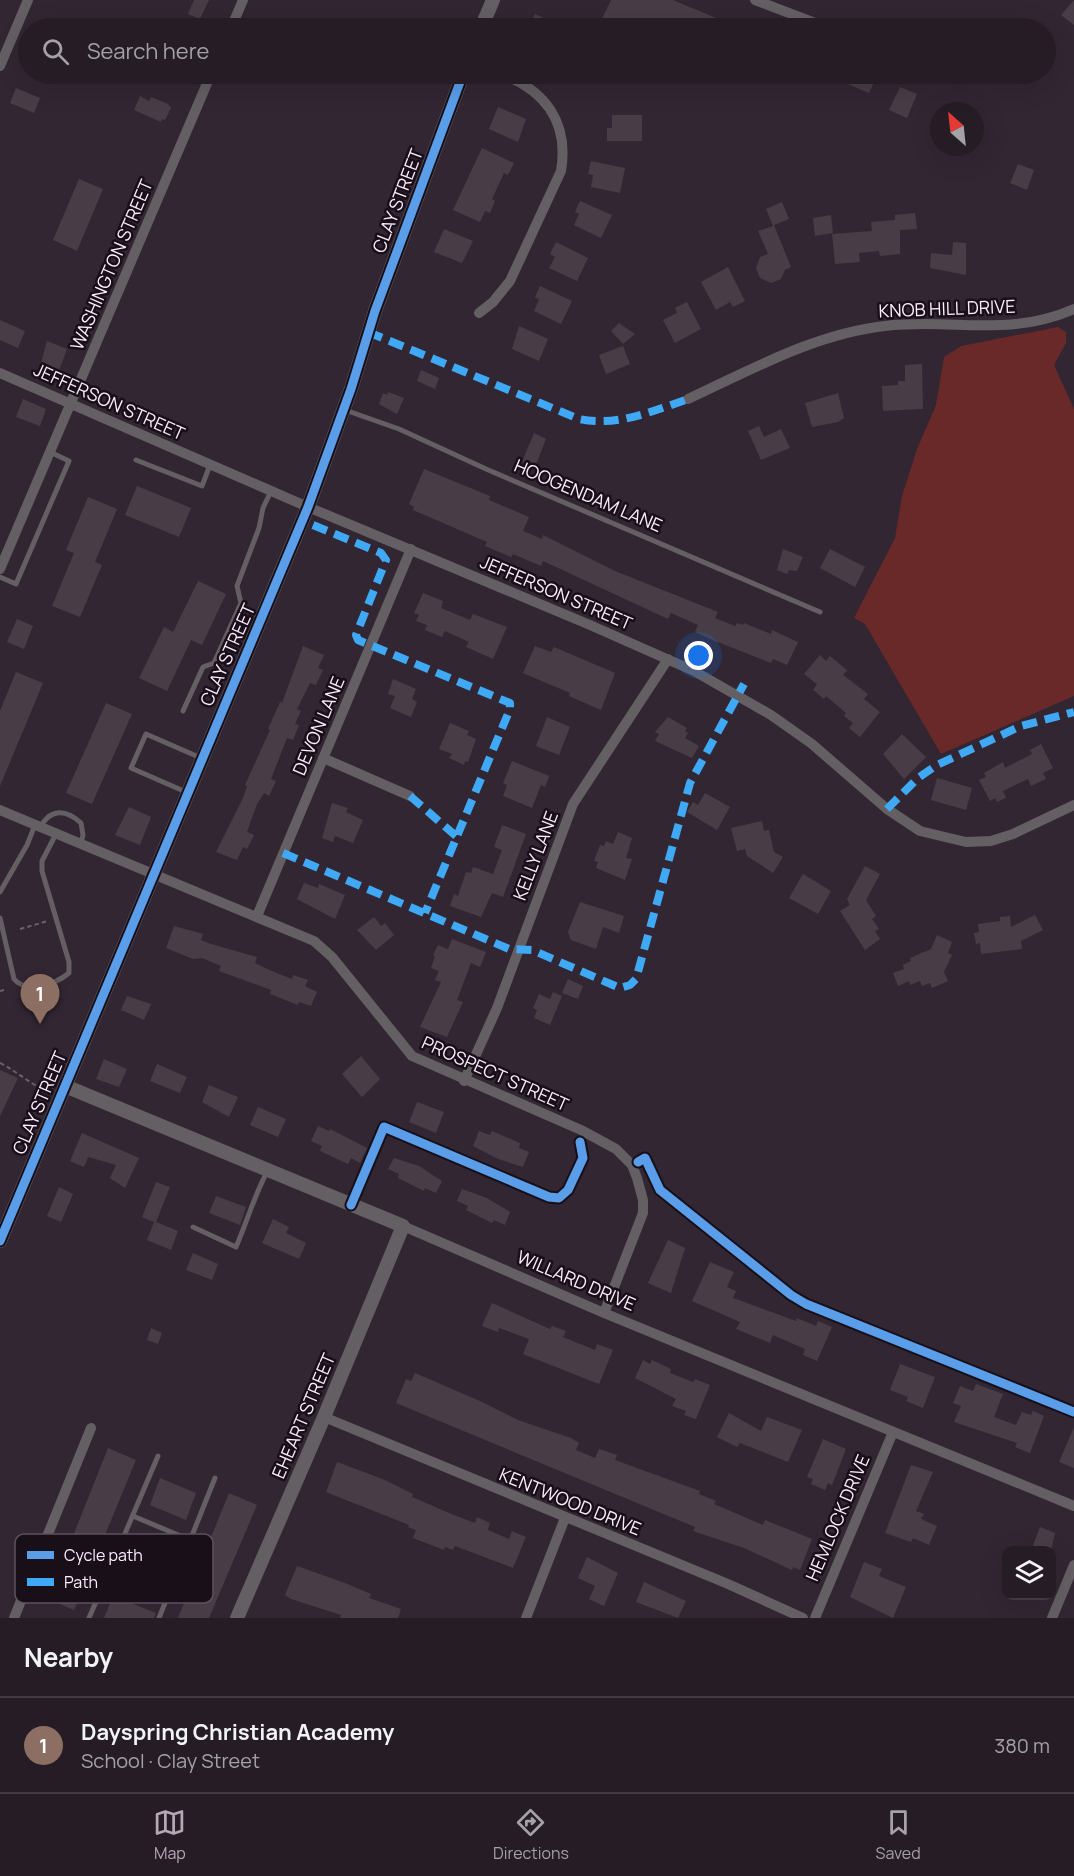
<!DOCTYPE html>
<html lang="en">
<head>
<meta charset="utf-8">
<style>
  :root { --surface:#261c26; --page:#322932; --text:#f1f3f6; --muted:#a4a1a7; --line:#423a43; --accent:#b5a7b6 }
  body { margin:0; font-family:Manrope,sans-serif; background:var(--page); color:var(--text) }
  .controls { position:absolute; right:18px; bottom:18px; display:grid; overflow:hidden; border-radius:12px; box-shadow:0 6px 24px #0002 }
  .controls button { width:54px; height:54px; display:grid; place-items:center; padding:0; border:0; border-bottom:2px solid var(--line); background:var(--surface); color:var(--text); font:30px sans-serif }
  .compass { position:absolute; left:930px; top:102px; width:54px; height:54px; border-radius:50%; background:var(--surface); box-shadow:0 6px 24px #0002; rotate:333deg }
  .you { position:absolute; left:699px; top:656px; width:21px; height:21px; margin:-15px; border:4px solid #fff; border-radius:50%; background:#1a73e8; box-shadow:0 0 0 9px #1a73e833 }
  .badge { display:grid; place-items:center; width:39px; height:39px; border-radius:50%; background:var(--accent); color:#fff; font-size:20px; font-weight:700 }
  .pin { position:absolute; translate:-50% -50px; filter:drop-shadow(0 2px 3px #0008) }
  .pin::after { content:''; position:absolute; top:32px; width:21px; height:18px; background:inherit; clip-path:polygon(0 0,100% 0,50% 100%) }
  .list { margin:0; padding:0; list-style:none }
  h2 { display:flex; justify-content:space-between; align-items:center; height:78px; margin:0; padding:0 24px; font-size:26px }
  h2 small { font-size:20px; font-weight:400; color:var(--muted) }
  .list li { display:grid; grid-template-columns:39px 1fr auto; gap:18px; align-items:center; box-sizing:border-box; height:96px; padding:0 24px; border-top:2px solid var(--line) }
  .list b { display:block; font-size:22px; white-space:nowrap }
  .list p { margin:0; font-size:20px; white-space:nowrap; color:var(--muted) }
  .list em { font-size:20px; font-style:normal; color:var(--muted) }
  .icon { flex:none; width:33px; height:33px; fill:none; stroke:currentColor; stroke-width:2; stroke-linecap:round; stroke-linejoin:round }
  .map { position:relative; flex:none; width:1074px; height:1618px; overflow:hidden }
  .search { position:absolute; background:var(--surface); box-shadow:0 6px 24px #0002; left:18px; right:18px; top:18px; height:66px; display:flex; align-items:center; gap:15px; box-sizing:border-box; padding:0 21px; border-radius:33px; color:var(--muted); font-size:22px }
  .sheet { height:174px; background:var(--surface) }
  nav { display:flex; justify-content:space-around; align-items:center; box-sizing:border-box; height:84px; border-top:2px solid var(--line); background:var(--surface); font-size:16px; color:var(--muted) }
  nav a { display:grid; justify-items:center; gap:3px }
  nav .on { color:var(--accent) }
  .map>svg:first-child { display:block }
</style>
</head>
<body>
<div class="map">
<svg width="1074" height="1618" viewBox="0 0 1074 1618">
  <rect width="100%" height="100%" fill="#322633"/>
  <path fill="#682928" d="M 1058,327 L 1066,332 L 1066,343 L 1054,365 L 1074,409 L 1074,696 L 941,754 L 865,624 L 854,618 L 895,538 L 902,496 L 917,449 L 936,405 L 944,357 L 961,346 Z"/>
  <path fill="#483d47" d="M 194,0 L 209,0 L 200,19 L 188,14 Z
    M 611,0 L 673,0 L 740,28 L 674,28 L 651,20 L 648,27 L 626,19 L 622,28 L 611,24 L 607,28 L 599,25 Z
    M 1074,0 L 1074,25 L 1061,15 Z
    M 535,14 L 566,28 L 527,28 Z
    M 824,74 L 866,74 L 876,78 L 869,93 Z
    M 900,87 L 917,94 L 907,118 L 889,110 Z
    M 16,88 L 40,98 L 34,113 L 10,103 Z
    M 140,96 L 149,101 L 151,97 L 168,104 L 171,108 L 165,120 L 162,119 L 161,122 L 134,110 Z
    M 498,107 L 526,119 L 518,142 L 489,129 Z
    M 612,115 L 642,115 L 642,141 L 607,141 L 607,128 L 612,128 Z
    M 482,148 L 514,163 L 508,175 L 504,173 L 492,199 L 495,201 L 490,213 L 485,211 L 480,222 L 453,210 Z
    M 591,161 L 625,168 L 620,193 L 591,187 L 593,175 L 588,174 Z
    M 1018,164 L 1034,170 L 1027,190 L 1010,183 Z
    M 79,179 L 103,189 L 77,251 L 53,240 Z
    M 580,201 L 612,215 L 601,238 L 574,225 L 579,214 L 575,212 Z
    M 782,202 L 789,219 L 774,225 L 791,267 L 785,270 L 781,279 L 771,283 L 760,278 L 756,268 L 760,257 L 768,254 L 758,231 L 773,226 L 766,209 Z
    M 915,213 L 917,229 L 900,230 L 900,254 L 880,256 L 879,251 L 859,253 L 860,262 L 835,264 L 832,234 L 872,231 L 871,222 L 895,220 L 895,215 Z
    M 831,215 L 833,233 L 815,236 L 813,218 Z
    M 444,229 L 473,241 L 462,263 L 434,252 Z
    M 556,242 L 588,258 L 577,281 L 549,268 L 555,257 L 550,254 Z
    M 953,242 L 966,243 L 966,275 L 930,268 L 931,253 L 952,255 Z
    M 728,267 L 745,301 L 733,307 L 730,302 L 716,310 L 701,282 Z
    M 540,286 L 572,301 L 561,324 L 534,311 L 539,300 L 535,297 Z
    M 687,302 L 701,329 L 675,343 L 663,320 L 677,313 L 675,308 Z
    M 0,320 L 25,331 L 18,348 L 0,340 Z
    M 619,323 L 635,334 L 623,344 L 611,331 Z
    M 519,326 L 548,339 L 539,361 L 512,349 Z
    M 47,341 L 67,349 L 58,373 L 40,367 Z
    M 623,346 L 630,364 L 606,374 L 599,355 Z
    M 922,364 L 923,409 L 883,411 L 882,386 L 898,385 L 898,381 L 905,381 L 905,365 Z
    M 421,370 L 439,378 L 435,389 L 417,381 Z
    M 388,392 L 404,398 L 397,414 L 379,404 L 383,393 L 387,395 Z
    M 838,393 L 844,418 L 838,422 L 812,427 L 805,403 Z
    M 23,399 L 46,409 L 40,426 L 16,417 Z
    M 759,426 L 764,437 L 781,429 L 790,448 L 761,460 L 748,431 Z
    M 534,433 L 546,439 L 535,467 L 522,462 Z
    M 424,469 L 490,496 L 489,500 L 529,517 L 523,531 L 542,539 L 543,535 L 615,571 L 718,612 L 715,618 L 735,626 L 737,623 L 743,625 L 744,623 L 771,634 L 772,630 L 798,642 L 787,665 L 773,659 L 771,663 L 710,639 L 695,632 L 698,625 L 671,613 L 668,619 L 543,561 L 541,566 L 513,554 L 511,557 L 485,546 L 487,542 L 413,510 L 414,507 L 409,504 Z
    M 137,486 L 191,508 L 179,537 L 125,515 Z
    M 88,497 L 117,509 L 95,562 L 102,565 L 80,617 L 52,606 L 74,553 L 66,550 Z
    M 783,549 L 803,557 L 797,571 L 789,570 L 787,574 L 777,570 Z
    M 830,549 L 865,567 L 855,587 L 820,568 Z
    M 198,581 L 226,594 L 202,645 L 191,640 L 167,691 L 139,678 L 164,627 L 173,632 Z
    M 423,593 L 443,601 L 441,608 L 470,620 L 473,614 L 507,627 L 493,659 L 466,647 L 469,642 L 445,631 L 442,637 L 425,630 L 427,625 L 416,621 L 419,615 L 414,613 Z
    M 17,619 L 33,626 L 24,649 L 7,642 Z
    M 303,646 L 324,655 L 318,668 L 323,670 L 316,685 L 310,683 L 297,709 L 301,711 L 295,724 L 299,725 L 293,740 L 287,738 L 271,779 L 276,781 L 269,796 L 264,793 L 257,804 L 247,832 L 254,835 L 247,849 L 243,847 L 237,860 L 216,852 L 243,798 L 247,786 L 245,785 L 270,730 L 268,729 L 280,702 L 282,703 Z
    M 535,646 L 551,652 L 554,647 L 615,673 L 601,710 L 569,696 L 570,693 L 523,673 Z
    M 820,655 L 826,661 L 830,656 L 847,670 L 843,675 L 868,694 L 864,699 L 880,712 L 860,737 L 849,728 L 853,723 L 844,716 L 846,713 L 826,696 L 824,699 L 813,690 L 817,684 L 804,674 Z
    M 16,672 L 43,683 L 0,786 L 0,711 Z
    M 393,679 L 416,689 L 412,699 L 417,702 L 411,717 L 390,708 L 395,696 L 388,694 Z
    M 106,703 L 132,714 L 92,804 L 66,793 Z
    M 547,717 L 570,727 L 559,755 L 536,746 Z
    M 668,717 L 687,728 L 685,731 L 688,733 L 685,738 L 699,746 L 692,758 L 655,741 L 659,734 L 655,732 Z
    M 450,723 L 469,731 L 467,735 L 476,739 L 468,762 L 465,761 L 464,765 L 449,758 L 452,754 L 439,749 Z
    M 902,734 L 926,757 L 904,779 L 883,754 Z
    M 1041,744 L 1053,768 L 1043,773 L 1046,779 L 1031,786 L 1028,779 L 1003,791 L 1006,798 L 997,802 L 995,798 L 990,801 L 979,780 L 986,777 L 984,773 L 1003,762 L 1005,768 L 1032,754 L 1030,750 Z
    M 512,761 L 549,776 L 545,787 L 541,785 L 532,808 L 503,796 L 507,785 L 503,783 Z
    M 937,778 L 972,788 L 966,810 L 931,800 Z
    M 705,793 L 730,807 L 717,830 L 687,812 L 693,802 L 698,805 Z
    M 332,803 L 348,808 L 346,812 L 363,820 L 353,843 L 335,836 L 333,842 L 322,838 Z
    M 129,807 L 151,817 L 140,845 L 115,835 Z
    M 762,821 L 764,831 L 769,830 L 774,852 L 783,857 L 773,873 L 747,856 L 745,849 L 737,851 L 731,828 Z
    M 502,825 L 526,834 L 503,897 L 492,893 L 481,917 L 450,906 L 454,894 L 458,896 L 466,872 L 471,873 L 473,867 L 493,874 L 502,850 L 494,847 Z
    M 618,832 L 632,838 L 626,858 L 632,859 L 625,880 L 596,868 L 598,862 L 594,861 L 600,845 L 604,846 L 606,841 L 613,844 Z
    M 865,866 L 880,874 L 866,900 L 876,916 L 872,919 L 879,929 L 875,931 L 880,939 L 865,950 L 840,911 L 850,905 L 847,899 Z
    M 803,874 L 831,891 L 818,914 L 789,898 Z
    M 304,883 L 318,888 L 319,884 L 345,895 L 335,919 L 297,899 Z
    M 580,902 L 624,916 L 619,933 L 603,927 L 596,949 L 571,940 L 568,932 Z
    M 1035,915 L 1043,930 L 1021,941 L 1022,949 L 981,954 L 980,943 L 976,944 L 974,933 L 979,932 L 978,924 L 1000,921 L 1000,917 L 1010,916 L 1011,927 Z
    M 374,917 L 381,926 L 385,923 L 394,935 L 376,950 L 357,930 Z
    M 174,926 L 203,934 L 201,940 L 211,944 L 257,957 L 255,963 L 267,969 L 292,979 L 293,975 L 308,980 L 305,986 L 317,992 L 311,1006 L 299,1002 L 298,1005 L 270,994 L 271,990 L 219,971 L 221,966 L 202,958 L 193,959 L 166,948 Z
    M 937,935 L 952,942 L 948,953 L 952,955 L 944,972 L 948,981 L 932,988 L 930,983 L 922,986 L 920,981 L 910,985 L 909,981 L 898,986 L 893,973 L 904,969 L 903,965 L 911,961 L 910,958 L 931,949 Z
    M 452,939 L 486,952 L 480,967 L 471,963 L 457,1000 L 463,1002 L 447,1037 L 420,1027 L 441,982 L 435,980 L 439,971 L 431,968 L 435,956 L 433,955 L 438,945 L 448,949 Z
    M 568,979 L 583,986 L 578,999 L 562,993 Z
    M 553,992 L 562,996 L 550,1025 L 534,1018 L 537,1010 L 533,1008 L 539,994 L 550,999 Z
    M 127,996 L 151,1004 L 144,1020 L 121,1010 Z
    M 361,1056 L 380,1079 L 362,1097 L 342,1074 Z
    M 104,1059 L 127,1069 L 119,1087 L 96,1079 Z
    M 157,1064 L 187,1077 L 180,1093 L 150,1081 Z
    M 0,1070 L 18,1078 L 0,1116 Z
    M 209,1085 L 238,1097 L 229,1117 L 202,1102 Z
    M 417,1102 L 444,1112 L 436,1133 L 409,1122 Z
    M 258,1107 L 286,1119 L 278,1137 L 250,1125 Z
    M 318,1126 L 329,1131 L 330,1129 L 367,1148 L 360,1163 L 351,1158 L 348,1164 L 320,1151 L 322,1146 L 311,1141 Z
    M 479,1131 L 490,1135 L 492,1131 L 520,1143 L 519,1148 L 529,1152 L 523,1167 L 498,1159 L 473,1146 Z
    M 82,1133 L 139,1158 L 125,1188 L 110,1178 L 116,1165 L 88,1157 L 84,1167 L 70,1161 Z
    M 394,1158 L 419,1166 L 442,1181 L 436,1193 L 425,1188 L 424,1191 L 398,1178 L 399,1174 L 388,1169 Z
    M 156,1182 L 170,1187 L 156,1222 L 178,1231 L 171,1250 L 147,1240 L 154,1222 L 142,1217 Z
    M 59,1187 L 73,1194 L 61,1222 L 47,1216 Z
    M 462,1189 L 487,1198 L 510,1212 L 505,1225 L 494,1220 L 492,1223 L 466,1210 L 468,1206 L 457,1201 Z
    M 216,1196 L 246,1207 L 240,1225 L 209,1213 Z
    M 273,1219 L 289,1227 L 286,1233 L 306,1243 L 299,1259 L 262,1243 Z
    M 668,1240 L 685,1248 L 671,1293 L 648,1283 Z
    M 193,1253 L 218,1264 L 212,1280 L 186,1270 Z
    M 710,1262 L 734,1272 L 727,1287 L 736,1291 L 733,1298 L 796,1321 L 797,1318 L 816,1326 L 818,1321 L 832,1327 L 817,1361 L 803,1355 L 805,1349 L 773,1335 L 770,1343 L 736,1329 L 740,1322 L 692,1301 Z
    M 492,1303 L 550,1329 L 552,1326 L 566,1331 L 563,1337 L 595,1350 L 597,1344 L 613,1350 L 599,1384 L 523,1354 L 529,1339 L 499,1328 L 498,1332 L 482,1326 Z
    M 151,1328 L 162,1333 L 158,1344 L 147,1340 Z
    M 643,1360 L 650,1364 L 652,1360 L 671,1369 L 670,1373 L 693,1382 L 695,1379 L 710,1385 L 696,1419 L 684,1415 L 686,1411 L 672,1406 L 676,1399 L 635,1378 Z
    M 900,1364 L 935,1377 L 923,1408 L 906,1401 L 908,1397 L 890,1390 Z
    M 415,1373 L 480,1401 L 518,1420 L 571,1438 L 579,1443 L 576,1450 L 595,1458 L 599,1449 L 617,1455 L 615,1460 L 700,1491 L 699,1494 L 716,1501 L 714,1504 L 763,1525 L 765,1520 L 812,1539 L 800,1570 L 793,1567 L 792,1570 L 744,1548 L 693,1531 L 695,1527 L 396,1403 L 406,1379 L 411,1381 Z
    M 976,1384 L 1003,1394 L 994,1417 L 1016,1425 L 1022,1412 L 1031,1415 L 1033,1411 L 1044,1416 L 1030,1453 L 1015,1447 L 1017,1443 L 954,1422 L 961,1406 L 953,1403 L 960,1386 L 973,1391 Z
    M 729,1413 L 761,1431 L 767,1417 L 802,1430 L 788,1462 L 740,1443 L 737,1447 L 717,1437 Z
    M 1074,1427 L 1074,1468 L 1059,1462 Z
    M 823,1439 L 846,1449 L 832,1485 L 828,1483 L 825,1490 L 811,1484 L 813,1479 L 807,1477 Z
    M 108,1448 L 136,1460 L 74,1610 L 48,1599 Z
    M 337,1462 L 385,1480 L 413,1494 L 412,1497 L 449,1513 L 475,1523 L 477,1517 L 490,1523 L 488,1530 L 509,1539 L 512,1531 L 526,1537 L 513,1568 L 455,1546 L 453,1550 L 445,1547 L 444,1550 L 413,1538 L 416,1530 L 408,1527 L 409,1525 L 326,1492 Z
    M 911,1465 L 933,1472 L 916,1511 L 924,1514 L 921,1519 L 937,1526 L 929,1545 L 913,1538 L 911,1542 L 885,1533 Z
    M 160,1478 L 196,1493 L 186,1520 L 150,1505 Z
    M 229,1493 L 257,1505 L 209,1618 L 178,1618 Z
    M 1040,1527 L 1055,1533 L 1051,1551 L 1031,1551 Z
    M 587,1557 L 618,1573 L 604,1606 L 589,1599 L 595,1586 L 578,1578 Z
    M 864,1562 L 882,1569 L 879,1576 L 906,1587 L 893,1618 L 850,1597 Z
    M 297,1566 L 345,1583 L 371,1594 L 369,1598 L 401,1609 L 398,1618 L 340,1618 L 341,1615 L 291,1599 L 285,1595 Z
    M 644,1582 L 686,1601 L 678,1618 L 636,1602 Z
    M 113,1596 L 156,1613 L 154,1618 L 104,1618 Z"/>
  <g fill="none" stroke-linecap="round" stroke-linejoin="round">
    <path stroke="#676267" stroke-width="2" stroke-dasharray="4.5 3" stroke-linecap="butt" d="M 20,929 L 48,921
      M 0,991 L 4,990
      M 0,1063 C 18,1072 30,1084 48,1092"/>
    <path stroke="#635f63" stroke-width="5" d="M 345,410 L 399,429 L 486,469 L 820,612
      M 136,460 L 202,486 L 210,465
      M 0,577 L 16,584 L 69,461 L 50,452
      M 183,711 L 203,667 L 214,663 L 241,603 L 237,586 L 259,528 L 263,508 L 271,491
      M 186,792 L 131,768 L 146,734 L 201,758
      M 40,828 C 50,808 66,809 81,823 L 83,835 L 81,843
      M 0,892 L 27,845 L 35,825
      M 0,918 L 14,979 C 26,994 56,984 69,973 L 69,962 L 42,871 L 42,861 L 56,834
      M 193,1227 L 236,1247 C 247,1222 254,1196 267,1172
      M 133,1516 L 190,1540
      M 108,1573 L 167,1598
      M 89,1618 L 158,1456
      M 159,1618 L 215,1478"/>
    <path stroke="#635f63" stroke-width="10" d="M 755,0 L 828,28
      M 231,28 L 243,0
      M 0,66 L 28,0
      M 934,74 L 937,75
      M 479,313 L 493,302 L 510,281 L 561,171 C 569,123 546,91 502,74
      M 0,373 L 308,507 L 590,625 L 694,671 L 771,715 L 812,744 L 887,809 L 920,831 L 966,842 L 991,841 L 1013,834 L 1074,805
      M 688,399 C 751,370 814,334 885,326 C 953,318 1007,338 1074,309
      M 0,569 L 211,74
      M 323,758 L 410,796
      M 0,810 L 314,941 L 332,957 L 412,1056 L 581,1130 L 616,1149 L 632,1165 L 637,1178 L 643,1200 L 643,1213 L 604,1313
      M 257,916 L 411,549
      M 464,1081 L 497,1008 L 573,804 L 668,659
      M 403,1226 L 604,1313 L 1074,1506
      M 324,1417 L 728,1584 L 803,1618
      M 14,1618 L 91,1428
      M 526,1618 L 565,1518
      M 815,1618 L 893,1432
      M 1052,1618 L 1074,1565"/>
    <path stroke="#635f63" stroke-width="14" d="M 481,28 L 493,0
      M 65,1086 L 403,1226 L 324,1417 L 237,1618
      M 0,1241 L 308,507 L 351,389 L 375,311 L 463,74"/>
    <path stroke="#3fa9f5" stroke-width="8" stroke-dasharray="15 8" stroke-linecap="butt" d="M 368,332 L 579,419 C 617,427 653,411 688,399
      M 313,525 L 381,553 L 386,560 L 356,635 L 358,640 L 510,703 L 510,709 L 425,913
      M 410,796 L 456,836
      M 887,809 L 918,778 L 937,765 L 1021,726 L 1074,712
      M 283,853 L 509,949 L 532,950 L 620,988 L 630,985 L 636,979 L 690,783 L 744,684"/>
    <defs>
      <path id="cycleway" d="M 638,1162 L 645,1158 L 660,1190 L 670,1198 L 791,1295 L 806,1304 L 1074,1412
        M 351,1205 L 384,1127 L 549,1197 L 559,1198 L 568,1190 L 583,1158 L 580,1142
        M 0,1241 L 308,507 L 351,389 L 375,311 L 463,74"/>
    </defs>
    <use href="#cycleway" stroke="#180f19" stroke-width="13"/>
    <use href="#cycleway" stroke="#5a9eea" stroke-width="9"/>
  </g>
  <g text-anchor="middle" stroke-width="5" stroke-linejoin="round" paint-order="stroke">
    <g font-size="18" fill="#fcedfc" stroke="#180f19">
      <text transform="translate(398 201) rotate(-69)" y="6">CLAY STREET</text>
      <text transform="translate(112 265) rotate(-67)" y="6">WASHINGTON STREET</text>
      <text transform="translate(947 309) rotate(-2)" y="6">KNOB HILL DRIVE</text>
      <text transform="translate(109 402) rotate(24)" y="6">JEFFERSON STREET</text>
      <text transform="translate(588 496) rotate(23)" y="6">HOOGENDAM LANE</text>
      <text transform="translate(556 593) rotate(23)" y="6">JEFFERSON STREET</text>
      <text transform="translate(228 655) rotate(-66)" y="6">CLAY STREET</text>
      <text transform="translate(319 726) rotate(-67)" y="6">DEVON LANE</text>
      <text transform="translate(536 856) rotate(-69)" y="6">KELLY LANE</text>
      <text transform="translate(495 1074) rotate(24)" y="6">PROSPECT STREET</text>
      <text transform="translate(40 1103) rotate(-67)" y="6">CLAY STREET</text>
      <text transform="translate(576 1281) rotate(23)" y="6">WILLARD DRIVE</text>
      <text transform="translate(304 1416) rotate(-67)" y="6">EHEART STREET</text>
      <text transform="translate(570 1502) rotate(22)" y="6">KENTWOOD DRIVE</text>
      <text transform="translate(838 1518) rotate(-67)" y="6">HEMLOCK DRIVE</text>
    </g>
  </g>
  <rect x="15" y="1534" width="198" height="69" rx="9" fill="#180f19" stroke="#5c525d" stroke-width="1.5"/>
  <rect x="27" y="1551" width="27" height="8" fill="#5a9eea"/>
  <rect x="27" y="1578" width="27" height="8" fill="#3fa9f5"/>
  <g font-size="16" fill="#fcedfc">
    <text x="64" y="1561">Cycle path</text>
    <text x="64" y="1588">Path</text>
  </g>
</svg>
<div class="controls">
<button><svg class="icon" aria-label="layers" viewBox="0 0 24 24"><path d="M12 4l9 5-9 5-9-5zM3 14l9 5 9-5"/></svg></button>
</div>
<svg class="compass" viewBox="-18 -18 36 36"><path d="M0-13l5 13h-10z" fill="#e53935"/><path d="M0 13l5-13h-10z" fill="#a4a1a7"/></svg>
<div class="you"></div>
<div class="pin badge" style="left:40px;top:1024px;background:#8d6e63">1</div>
<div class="search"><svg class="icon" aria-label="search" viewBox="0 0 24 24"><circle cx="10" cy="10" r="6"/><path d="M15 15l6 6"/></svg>Search here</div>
</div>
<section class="sheet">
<h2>Nearby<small></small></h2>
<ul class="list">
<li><span class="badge" style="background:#8d6e63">1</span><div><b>Dayspring Christian Academy</b><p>School · Clay Street</p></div><em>380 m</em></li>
</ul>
</section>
<nav>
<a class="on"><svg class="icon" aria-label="map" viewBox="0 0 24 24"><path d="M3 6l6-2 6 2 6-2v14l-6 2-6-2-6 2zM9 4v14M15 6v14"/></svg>Map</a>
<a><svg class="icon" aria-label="directions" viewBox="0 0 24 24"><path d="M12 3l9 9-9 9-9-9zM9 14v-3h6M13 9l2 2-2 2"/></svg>Directions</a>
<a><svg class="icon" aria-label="saved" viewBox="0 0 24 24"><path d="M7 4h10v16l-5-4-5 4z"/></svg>Saved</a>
</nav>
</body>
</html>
